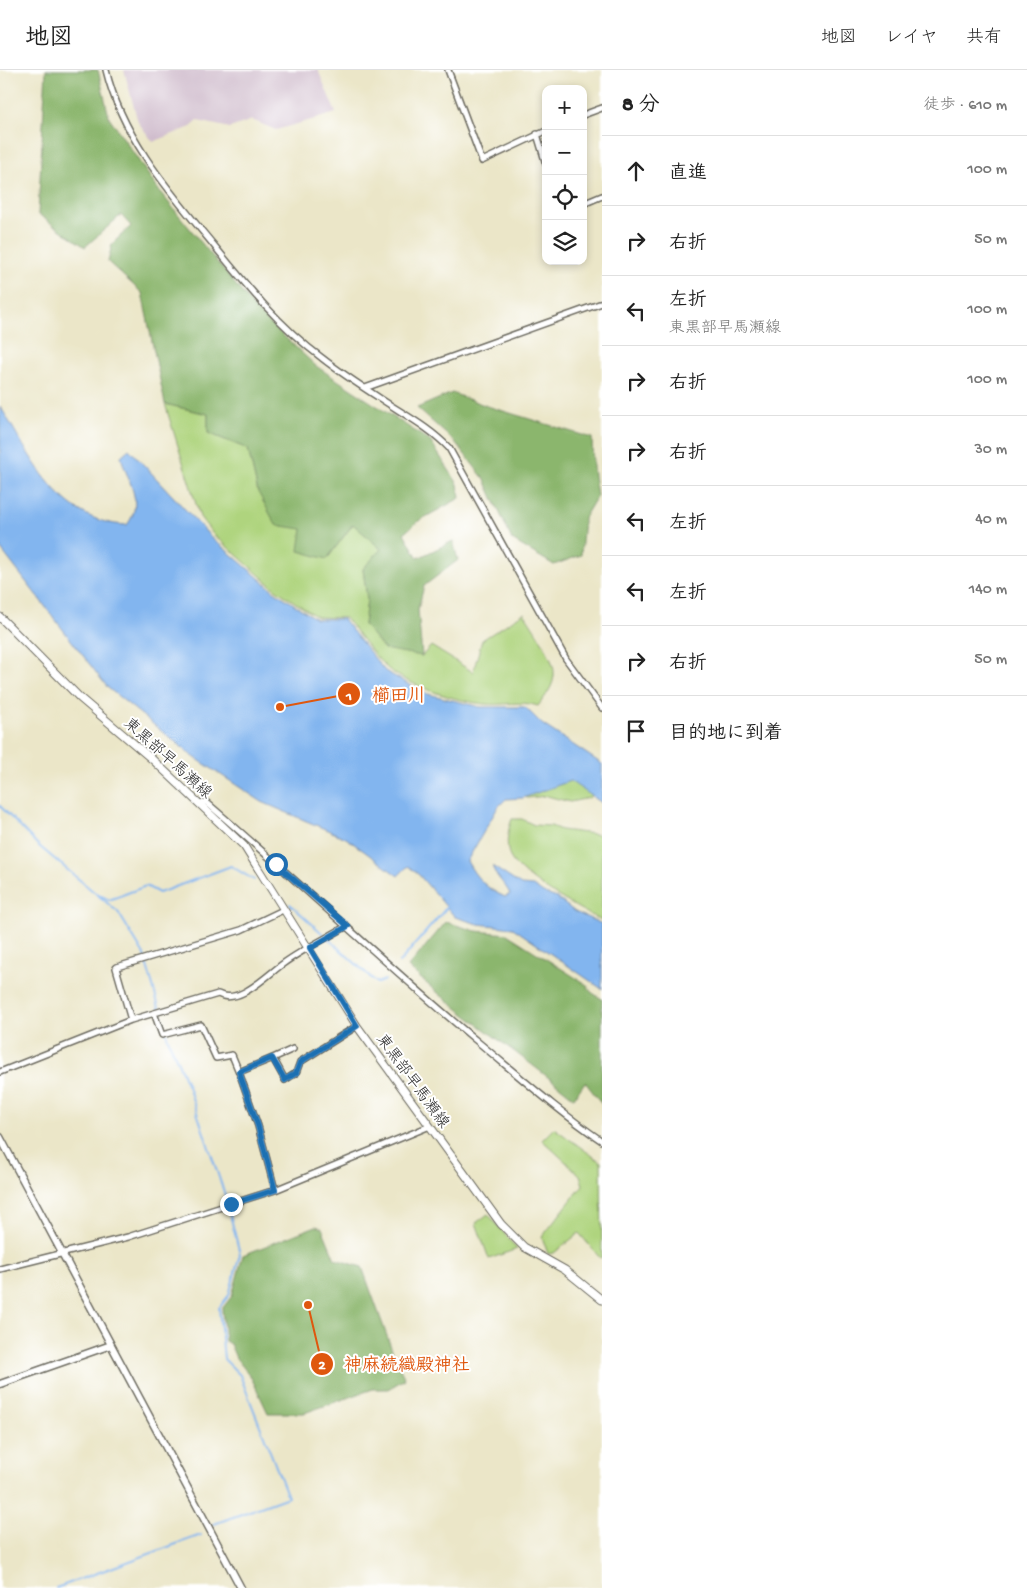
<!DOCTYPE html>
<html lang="ja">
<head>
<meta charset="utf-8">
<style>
  :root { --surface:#fff; --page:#f2f2f2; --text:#222; --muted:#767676; --line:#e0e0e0 }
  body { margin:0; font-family:"Gochi Hand","Klee One",sans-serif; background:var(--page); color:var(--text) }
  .controls { position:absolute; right:15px; top:15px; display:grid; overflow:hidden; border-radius:10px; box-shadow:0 2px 8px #0003 }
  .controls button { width:45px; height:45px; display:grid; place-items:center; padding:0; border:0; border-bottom:1px solid var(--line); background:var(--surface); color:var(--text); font:25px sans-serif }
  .stop { position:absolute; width:15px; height:15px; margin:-11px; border:4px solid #1f6fb2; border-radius:50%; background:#fff }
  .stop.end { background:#1f6fb2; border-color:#fff; box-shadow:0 1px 5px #0008 }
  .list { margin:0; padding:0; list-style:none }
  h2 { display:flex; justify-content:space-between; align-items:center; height:65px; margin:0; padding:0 20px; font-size:21px }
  h2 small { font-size:16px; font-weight:400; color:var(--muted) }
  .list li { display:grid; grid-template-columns:32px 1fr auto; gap:15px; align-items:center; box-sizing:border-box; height:70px; padding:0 20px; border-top:1px solid var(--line) }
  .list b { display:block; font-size:19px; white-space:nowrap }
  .list p { margin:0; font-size:16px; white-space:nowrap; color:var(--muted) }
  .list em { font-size:16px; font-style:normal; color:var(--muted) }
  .icon { flex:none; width:28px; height:28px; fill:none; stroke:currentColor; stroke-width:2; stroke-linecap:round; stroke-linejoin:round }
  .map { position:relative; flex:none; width:602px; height:1518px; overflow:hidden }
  header { display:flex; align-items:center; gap:30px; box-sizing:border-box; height:70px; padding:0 25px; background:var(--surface); border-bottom:1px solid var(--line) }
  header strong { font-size:24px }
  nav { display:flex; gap:28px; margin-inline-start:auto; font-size:18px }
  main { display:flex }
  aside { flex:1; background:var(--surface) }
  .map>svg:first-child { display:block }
</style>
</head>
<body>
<header>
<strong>地図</strong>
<nav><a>地図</a><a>レイヤ</a><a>共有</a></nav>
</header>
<main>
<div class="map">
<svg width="602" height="1518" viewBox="0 0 602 1518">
  <rect width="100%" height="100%" fill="#fff"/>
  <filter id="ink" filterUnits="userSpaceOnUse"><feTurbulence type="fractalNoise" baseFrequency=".02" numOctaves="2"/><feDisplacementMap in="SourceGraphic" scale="10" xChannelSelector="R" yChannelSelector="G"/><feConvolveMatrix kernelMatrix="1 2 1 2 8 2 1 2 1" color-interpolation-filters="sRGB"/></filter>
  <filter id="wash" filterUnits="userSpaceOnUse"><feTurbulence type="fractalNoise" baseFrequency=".0096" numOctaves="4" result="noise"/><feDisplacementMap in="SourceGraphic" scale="20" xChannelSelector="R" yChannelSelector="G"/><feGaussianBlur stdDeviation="1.12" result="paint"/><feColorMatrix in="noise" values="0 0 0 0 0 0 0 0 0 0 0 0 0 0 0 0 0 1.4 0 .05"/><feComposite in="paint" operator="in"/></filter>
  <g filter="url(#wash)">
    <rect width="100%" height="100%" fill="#ebe6c8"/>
    <path fill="#d0bdcd" d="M 124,0 L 318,0 L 336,43 L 276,60 L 252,50 L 230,58 L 198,51 L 191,57 L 153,72 L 138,52 Z"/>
    <path fill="#afd47e" stroke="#6d8054" d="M 165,334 L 208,344 L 208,363 L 248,379 L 258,422 L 302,458 L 327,489 L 353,454 L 381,479 L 363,499 L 367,529 L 364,555 L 422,586 L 431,576 L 473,602 L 482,570 L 524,543 C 532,555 554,588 554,602 C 555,615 545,627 538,636 C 521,630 502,636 484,634 C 456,631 409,616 387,598 C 372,584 359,564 345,548 L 317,547 L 275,519 L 213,464 L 200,447 Z
      M 546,693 L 593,724 L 589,728 L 570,732 L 547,726 L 527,728 L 515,719 Z
      M 512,749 L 522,749 L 534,755 L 551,756 L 561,760 L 602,765 L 602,851 C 581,840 520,807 510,787 C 505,775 508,759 512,749 Z
      M 554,1058 L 601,1092 L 602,1187 L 600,1188 L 579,1163 L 554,1183 L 548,1184 L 542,1167 L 583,1115 L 580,1105 L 542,1070 Z
      M 488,1144 L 517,1179 L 489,1189 L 476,1153 Z"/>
    <path fill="#8bb66d" stroke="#5b704c" d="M 46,0 L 98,0 L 109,47 L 160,122 L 258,242 L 316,296 L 430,371 L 458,414 L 460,428 L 420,450 L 404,463 L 418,488 L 453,471 L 458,490 L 424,516 L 418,539 L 422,586 L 384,579 L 364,555 L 367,529 L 363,499 L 381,479 L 353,454 L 327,489 L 299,481 L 302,459 L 276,455 L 258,422 L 248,379 L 208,363 L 208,344 L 165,334 L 142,223 L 108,192 L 112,174 L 131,156 L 121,145 L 85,177 L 38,144 Z
      M 452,323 L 487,336 L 592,368 L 593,398 L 597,426 L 584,448 L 581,485 L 554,495 L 512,470 L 485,410 L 455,372 L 417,338 Z
      M 446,852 L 476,861 L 507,864 L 587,915 L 591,922 L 602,929 L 602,1034 L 585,1012 L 574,1028 C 520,983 460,945 408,897 Z
      M 316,1156 L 322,1158 L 335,1189 L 362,1197 L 396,1291 L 405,1309 L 388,1319 L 373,1319 L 304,1343 L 268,1343 L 251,1307 L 236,1288 L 230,1274 L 225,1271 L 222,1239 L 232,1226 L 243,1185 Z"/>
    <path fill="#82b5ef" stroke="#56708d" d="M 0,336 C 31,386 59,453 127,455 C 145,431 127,412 121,386 L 129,379 L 210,466 L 274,521 L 316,549 L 343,549 L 385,601 L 424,623 L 480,637 L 525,637 L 542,654 L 602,694 L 602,733 L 570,711 L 523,728 L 506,729 L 498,737 L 467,791 C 476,808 487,819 505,827 L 510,824 C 505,813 496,808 492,796 L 521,815 L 533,816 L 543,823 L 557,828 L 575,842 L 602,854 L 602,919 L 513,858 L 478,854 L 455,847 L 419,805 L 408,796 L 398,806 L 346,768 L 262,732 L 194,687 L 108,618 L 0,478 Z"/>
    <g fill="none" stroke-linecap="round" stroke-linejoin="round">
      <path stroke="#82b5ef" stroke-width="2" d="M 0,736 L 39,776 L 118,842 L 144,885 L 168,969 L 188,1016 L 225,1125 L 238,1176 L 240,1184 L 229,1225 L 219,1238 L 224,1289 L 240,1305 L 288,1427 L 214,1454
        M 98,824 L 109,830 L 146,816 L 159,823 L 231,796 L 254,810
        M 290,834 L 377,913 L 385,910
        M 399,893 L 448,836
        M 56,1518 L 201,1465"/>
    </g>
  </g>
  <g filter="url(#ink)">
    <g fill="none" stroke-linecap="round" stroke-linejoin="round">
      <defs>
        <path id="minor" d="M 106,0 C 122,67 169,121 212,173 C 246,215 279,256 322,288 C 341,303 361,316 381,329 C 405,345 429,357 449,378 L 566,589 L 602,638
          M 448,0 L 482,91 L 546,61
          M 583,45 L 602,38
          M 537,64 L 546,94
          M 583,134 L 602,126
          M 365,318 L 602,233
          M 200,733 L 206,732 C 298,811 386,895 478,972 C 519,1006 558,1041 602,1071
          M 154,943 L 162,965 L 201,955 L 216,988 L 232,985 L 239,1002 L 273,988 L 285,1010 L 296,1003 L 300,992 L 357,956
          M 131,950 L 116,898 L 117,897 L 241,860 L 283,840
          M 273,988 L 293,979
          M 0,1002 L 131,950 L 218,924 C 239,936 268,904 284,893 C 303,879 327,868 347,856
          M 239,1002 L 258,1056 L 275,1120
          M 0,1199 L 128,1167 L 275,1120 L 430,1056"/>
        <path id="tertiary" d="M 0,1067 L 241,1518
          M 0,1314 L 111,1275"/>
        <path id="secondary" d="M 0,547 L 80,628 L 153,690 L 244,776 L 357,956 L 501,1154 L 524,1177 L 565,1200 L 602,1230"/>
      </defs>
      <use href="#minor" stroke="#6e6c62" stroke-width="8"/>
      <use href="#tertiary" stroke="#6e6c62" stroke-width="9"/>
      <use href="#secondary" stroke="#6e6c62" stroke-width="9"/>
      <use href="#minor" stroke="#fff" stroke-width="5"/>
      <use href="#tertiary" stroke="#fff" stroke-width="6"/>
      <use href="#secondary" stroke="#fff" stroke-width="7"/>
    </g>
  </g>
  <g fill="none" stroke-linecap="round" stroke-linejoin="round" filter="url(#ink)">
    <path stroke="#1f6fb2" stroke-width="6" d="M 231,1134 L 275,1120 L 258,1056 L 239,1002 L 272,988 L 285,1010 L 296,1003 L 300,992 L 357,956 L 310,878 L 348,856 L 276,794"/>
  </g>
  <g text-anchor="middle" stroke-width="4" stroke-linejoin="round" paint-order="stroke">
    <g font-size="16" fill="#2b2b2b" stroke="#fff">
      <text transform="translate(169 687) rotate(42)" y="6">東黒部早馬瀬線</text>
      <text transform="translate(414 1010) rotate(54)" y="6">東黒部早馬瀬線</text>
    </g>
  </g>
  <path fill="none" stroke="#df570e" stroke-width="2" d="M280 637L349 624M308 1235L322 1294"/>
  <g fill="#df570e" stroke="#fff" stroke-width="2">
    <circle cx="280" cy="637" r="5"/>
    <circle cx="308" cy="1235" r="5"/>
    <circle cx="349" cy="624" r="12"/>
    <circle cx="322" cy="1294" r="12"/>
  </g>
  <g font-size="15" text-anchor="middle" font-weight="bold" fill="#fff">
    <text x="349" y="630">1</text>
    <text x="322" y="1299">2</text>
  </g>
  <g font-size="18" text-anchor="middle" font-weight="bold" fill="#df570e" stroke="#fff" stroke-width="4" stroke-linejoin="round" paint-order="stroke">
    <text x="399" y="631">櫛田川</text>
    <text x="407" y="1300">神麻続織殿神社</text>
  </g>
</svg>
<div class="controls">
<button>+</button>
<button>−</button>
<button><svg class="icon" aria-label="locate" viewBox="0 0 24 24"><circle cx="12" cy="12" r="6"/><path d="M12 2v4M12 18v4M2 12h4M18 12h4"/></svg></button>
<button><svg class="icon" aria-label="layers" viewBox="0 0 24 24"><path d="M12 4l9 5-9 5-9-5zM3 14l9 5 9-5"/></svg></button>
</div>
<div class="stop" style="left:276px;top:794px"></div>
<div class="stop end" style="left:231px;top:1134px"></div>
</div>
<aside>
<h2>8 分<small>徒歩 · 610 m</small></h2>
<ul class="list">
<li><svg class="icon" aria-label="ahead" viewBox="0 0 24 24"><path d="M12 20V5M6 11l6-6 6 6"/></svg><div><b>直進</b></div><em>100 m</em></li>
<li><svg class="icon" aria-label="right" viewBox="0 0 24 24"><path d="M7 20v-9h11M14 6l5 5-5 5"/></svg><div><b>右折</b></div><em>50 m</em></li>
<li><svg class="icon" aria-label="left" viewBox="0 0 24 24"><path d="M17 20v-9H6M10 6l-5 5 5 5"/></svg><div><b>左折</b><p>東黒部早馬瀬線</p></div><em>100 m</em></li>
<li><svg class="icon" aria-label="right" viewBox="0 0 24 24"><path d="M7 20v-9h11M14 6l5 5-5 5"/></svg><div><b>右折</b></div><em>100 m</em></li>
<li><svg class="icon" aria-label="right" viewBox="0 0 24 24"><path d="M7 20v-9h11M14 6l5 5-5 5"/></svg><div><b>右折</b></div><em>30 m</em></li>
<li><svg class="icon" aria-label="left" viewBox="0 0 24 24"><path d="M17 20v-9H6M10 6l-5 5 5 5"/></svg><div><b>左折</b></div><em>40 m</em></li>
<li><svg class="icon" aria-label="left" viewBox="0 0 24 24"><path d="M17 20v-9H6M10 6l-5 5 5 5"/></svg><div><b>左折</b></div><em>140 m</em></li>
<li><svg class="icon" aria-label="right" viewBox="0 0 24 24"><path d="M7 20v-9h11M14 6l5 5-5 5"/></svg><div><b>右折</b></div><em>50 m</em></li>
<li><svg class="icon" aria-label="arrive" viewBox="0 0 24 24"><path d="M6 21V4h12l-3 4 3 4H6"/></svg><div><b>目的地に到着</b></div></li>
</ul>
</aside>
</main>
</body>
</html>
